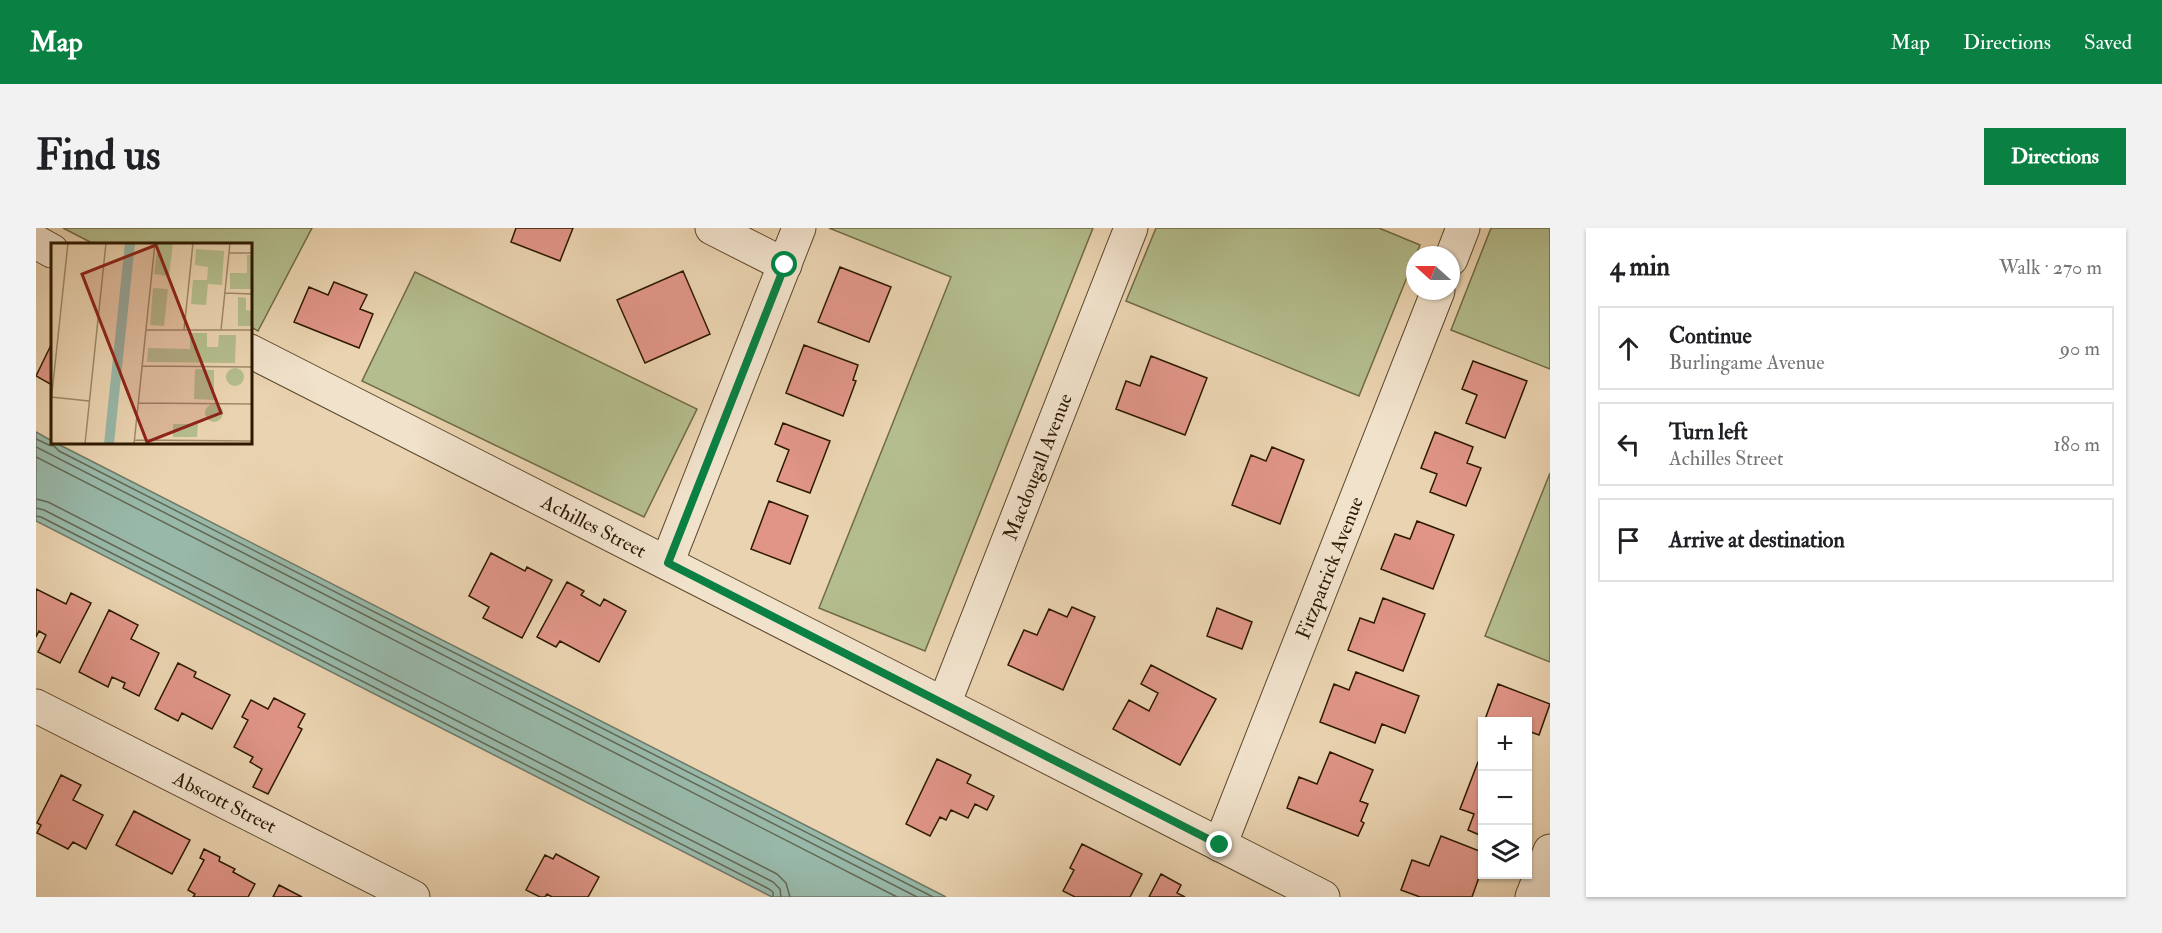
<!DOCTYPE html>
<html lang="en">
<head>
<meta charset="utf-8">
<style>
  :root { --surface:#fff; --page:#f2f2f2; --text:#202124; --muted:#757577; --line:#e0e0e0; --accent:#0b8043 }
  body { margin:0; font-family:"IM FELL Double Pica",serif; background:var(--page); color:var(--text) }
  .controls { position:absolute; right:18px; bottom:18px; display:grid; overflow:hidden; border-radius:0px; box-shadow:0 2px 4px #0004 }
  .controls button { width:54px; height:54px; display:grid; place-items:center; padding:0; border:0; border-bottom:2px solid var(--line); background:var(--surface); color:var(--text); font:30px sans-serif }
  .compass { position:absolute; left:1370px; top:18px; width:54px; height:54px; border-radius:50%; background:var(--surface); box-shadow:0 2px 4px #0004; rotate:291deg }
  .stop { position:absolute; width:18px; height:18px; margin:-14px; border:4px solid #0b8043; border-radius:50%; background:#fff }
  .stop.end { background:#0b8043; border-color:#fff; box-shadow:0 2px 6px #0008 }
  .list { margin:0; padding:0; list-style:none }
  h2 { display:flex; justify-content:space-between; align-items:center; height:78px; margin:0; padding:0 24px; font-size:26px }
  h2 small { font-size:20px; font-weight:400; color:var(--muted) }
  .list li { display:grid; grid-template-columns:39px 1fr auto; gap:18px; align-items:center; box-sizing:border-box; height:84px; margin:0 12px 12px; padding:0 12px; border:2px solid var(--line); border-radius:0px }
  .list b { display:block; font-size:22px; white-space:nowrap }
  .list p { margin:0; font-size:20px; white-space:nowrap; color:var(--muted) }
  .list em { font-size:20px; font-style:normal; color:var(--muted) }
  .icon { flex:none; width:33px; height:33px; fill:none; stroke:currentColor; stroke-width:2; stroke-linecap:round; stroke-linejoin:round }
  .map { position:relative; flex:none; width:1514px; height:669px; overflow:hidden; border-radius:0px }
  header { display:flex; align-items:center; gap:36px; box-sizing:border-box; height:84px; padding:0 30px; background:var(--accent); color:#fff }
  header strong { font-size:28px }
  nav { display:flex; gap:33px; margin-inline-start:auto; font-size:21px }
  .intro { display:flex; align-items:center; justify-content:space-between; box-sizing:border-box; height:144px; padding:0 36px }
  h1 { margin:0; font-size:42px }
  .button { padding:15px 27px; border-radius:0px; background:var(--accent); color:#fff; font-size:21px; font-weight:700 }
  main { display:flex; gap:36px; padding:0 36px }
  aside { flex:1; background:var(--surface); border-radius:0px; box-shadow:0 2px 4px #0004 }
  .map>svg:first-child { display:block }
</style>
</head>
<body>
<header>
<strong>Map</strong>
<nav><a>Map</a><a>Directions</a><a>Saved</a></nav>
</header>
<div class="intro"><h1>Find us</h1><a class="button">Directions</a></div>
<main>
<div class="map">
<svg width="1514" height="669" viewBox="0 0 1514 669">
  <rect width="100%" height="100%" fill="#ead3b0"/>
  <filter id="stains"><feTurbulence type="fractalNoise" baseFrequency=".00333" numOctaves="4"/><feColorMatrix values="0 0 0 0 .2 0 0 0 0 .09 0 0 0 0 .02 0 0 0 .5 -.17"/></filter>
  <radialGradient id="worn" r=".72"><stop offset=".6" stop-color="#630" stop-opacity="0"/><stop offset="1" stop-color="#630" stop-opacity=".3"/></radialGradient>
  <path fill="#b4bd8d" stroke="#706b46" stroke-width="1.5" d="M 27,0 L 276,0 L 222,103 L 215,99 L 214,16 L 58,16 Z
    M 793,0 L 1057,0 L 889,423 L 783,380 L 915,49 Z
    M 1120,0 L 1343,0 L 1384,17 L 1323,168 L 1090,73 Z
    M 1455,0 L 1514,0 L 1514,141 L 1415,102 Z
    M 379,44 L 661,181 L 608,289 L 326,153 Z
    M 1514,245 L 1514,434 L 1449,408 Z"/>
  <path fill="#98b8a9" stroke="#6d7865" stroke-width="1.5" d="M 0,204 L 16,213 L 16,214 L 20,215 L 910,669 L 736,669 L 0,293 Z"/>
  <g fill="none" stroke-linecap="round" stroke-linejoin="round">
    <path stroke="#626854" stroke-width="1.5" d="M 0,211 L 13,217 L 18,218 L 23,223 L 897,669
      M 0,219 L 881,669
      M 0,229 L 861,669
      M 0,271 L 12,274 L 741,646 L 750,655 L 754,669
      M 0,280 L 8,282 L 737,654 L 744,661 L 745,669
      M 0,288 L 5,289 L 733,661 L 737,664 L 737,669"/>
  </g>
  <path fill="#e09587" stroke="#2d1900" stroke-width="1.5" d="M 480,0 L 537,0 L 524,33 L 475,14 Z
    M 804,39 L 855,59 L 833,114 L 782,94 Z
    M 647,43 L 674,106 L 609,135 L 581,72 Z
    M 298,54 L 331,67 L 324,81 L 337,86 L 323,120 L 258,94 L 273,59 L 292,67 Z
    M 16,115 L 16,157 L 0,148 Z
    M 768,117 L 822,137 L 817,152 L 820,153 L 807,188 L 750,165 Z
    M 1115,128 L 1171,150 L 1149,207 L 1080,181 L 1090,153 L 1104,158 Z
    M 1437,133 L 1491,153 L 1469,210 L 1430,195 L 1441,167 L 1426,161 Z
    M 747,195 L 794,213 L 774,265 L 741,253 L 753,222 L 739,216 Z
    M 1399,204 L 1437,219 L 1431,235 L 1445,240 L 1430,278 L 1394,264 L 1401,246 L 1385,240 Z
    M 1236,219 L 1268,232 L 1244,296 L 1196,277 L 1215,227 L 1230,233 Z
    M 733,273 L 772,288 L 754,336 L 715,321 Z
    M 1381,293 L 1418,307 L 1397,361 L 1345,341 L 1359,306 L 1374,311 Z
    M 455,325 L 489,343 L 491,339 L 516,352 L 486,410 L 447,390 L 453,379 L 433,368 Z
    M 531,354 L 548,363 L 545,367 L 564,378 L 568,371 L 590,383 L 563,434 L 524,413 L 520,419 L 501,409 Z
    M 0,361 L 30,376 L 35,365 L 55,375 L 24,435 L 2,424 L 10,407 L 3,403 L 0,409 Z
    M 1347,370 L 1389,386 L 1367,443 L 1312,422 L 1324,390 L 1338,395 Z
    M 1036,379 L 1059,389 L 1027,462 L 972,437 L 988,402 L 1001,407 L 1013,381 L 1031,389 Z
    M 1181,380 L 1216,394 L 1206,421 L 1171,408 Z
    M 73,382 L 102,397 L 95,411 L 123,425 L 103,468 L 87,460 L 89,455 L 76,449 L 72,459 L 43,444 Z
    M 142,435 L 160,444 L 158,449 L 194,467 L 176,501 L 146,485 L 142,493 L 119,481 Z
    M 1115,437 L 1180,471 L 1144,537 L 1077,501 L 1093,472 L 1113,483 L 1122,465 L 1105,456 Z
    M 1320,444 L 1383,468 L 1369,505 L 1346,496 L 1339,515 L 1284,494 L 1298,456 L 1313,462 Z
    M 1462,456 L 1514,476 L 1503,507 L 1492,503 L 1492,494 L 1448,494 Z
    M 238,470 L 269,486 L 262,499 L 266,501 L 232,566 L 217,559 L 226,541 L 214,534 L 217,529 L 198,519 L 212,492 L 206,489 L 215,472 L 232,481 Z
    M 1294,524 L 1337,542 L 1324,573 L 1332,576 L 1325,593 L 1328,595 L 1322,608 L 1251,580 L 1263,549 L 1281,556 Z
    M 901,531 L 935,547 L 931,555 L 958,568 L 951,582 L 939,576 L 932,590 L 915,582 L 910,592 L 904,589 L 894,608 L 870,596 Z
    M 1442,534 L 1446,536 L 1446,608 L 1432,602 L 1438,586 L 1424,581 Z
    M 25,547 L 45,557 L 37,572 L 67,587 L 50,621 L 37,614 L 32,621 L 1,605 L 5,597 L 1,595 Z
    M 98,583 L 154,612 L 136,646 L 80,617 Z
    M 1405,608 L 1446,624 L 1446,641 L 1436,669 L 1384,669 L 1365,662 L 1376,632 L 1393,638 Z
    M 1046,616 L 1106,646 L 1094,669 L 1039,669 L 1027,663 L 1038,642 L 1034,640 Z
    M 168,621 L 184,629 L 183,633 L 199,641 L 197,644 L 219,656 L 212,669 L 157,669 L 159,666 L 152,662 L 168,632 L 164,630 Z
    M 520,626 L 563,649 L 552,669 L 516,669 L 511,666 L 509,669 L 504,669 L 490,662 L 509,627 L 517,631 Z
    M 1125,646 L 1145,657 L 1141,665 L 1149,669 L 1113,669 Z
    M 243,657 L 266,669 L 237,669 Z"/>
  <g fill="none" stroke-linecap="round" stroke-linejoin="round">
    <defs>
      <g id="minor">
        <path d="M 676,0 L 749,37"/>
        <path d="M 0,14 L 16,23"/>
        <path d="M 1415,31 L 1427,0"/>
        <path id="s1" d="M 214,123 L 1287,669"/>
        <path d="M 631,335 L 763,0"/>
        <path id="s2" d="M 908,476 L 1095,0"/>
        <path id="s3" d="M 0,478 L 377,669"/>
        <path id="s4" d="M 1184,617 L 1402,63"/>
        <path d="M 1496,669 L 1514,623"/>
      </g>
    </defs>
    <use href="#minor" stroke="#5c482c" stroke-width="35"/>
    <use href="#minor" stroke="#f1e2cc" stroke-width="33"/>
  </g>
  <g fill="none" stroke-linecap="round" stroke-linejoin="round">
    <path stroke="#0b8043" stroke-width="8" d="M 749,37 L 632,335 L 1184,617"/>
  </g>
  <g text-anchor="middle" stroke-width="4.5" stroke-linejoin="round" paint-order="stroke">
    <g font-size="20" fill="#2d1900" stroke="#f1e2cc">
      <text dy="7" stroke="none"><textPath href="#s2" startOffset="255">Macdougall Avenue</textPath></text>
      <text dy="7" stroke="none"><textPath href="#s1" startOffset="386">Achilles Street</textPath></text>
      <text dy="7" stroke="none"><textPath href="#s4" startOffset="298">Fitzpatrick Avenue</textPath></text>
      <text dy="7" stroke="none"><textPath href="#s3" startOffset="212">Abscott Street</textPath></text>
    </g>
  </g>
  <g transform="translate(15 15)">
    <rect width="201" height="201" fill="#ead3b0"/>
    <path d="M 107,0 L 122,0 L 118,33 L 103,31 ZM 145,6 L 173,8 L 171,42 L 157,41 L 155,62 L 140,61 L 142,37 L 156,37 L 157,24 L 144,22 ZM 196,12 L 201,12 L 201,46 L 179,46 L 179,30 L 196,30 ZM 102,45 L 117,46 L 113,83 L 99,82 ZM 187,54 L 195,55 L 195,67 L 201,68 L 201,83 L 187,83 ZM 139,90 L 156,90 L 156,104 L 167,104 L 168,92 L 185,92 L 184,120 L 96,119 L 97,105 L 139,106 ZM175 134a9 9 0 1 1 18 0a9 9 0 1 1-18 0ZM 144,126 L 163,127 L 163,157 L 143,156 ZM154 170a9 9 0 1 1 18 0a9 9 0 1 1-18 0ZM 122,181 L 147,181 L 146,194 L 122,194 Z" fill="#b4bd8d"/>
    <path d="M 74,0 L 84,0 L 63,201 L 53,201 Z" fill="#98b8a9"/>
    <path fill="none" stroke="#9e896a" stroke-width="1.5" d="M 178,10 L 201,10M 174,50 L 201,51M 95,87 L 201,87M 133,87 L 142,0M 170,87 L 179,0M 91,123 L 201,124M 0,154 L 38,158M 0,159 L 17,0M 87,160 L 201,161M 84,197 L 201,198M 34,201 L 55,0M 83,201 L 104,0"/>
    <path fill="#8f2418" fill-opacity="0.15" stroke="#8f2418" stroke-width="3" d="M 105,2 L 170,170 L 96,199 L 31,31 Z"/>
    <rect width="201" height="201" fill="none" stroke="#2d1900" stroke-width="3"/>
  </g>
  <rect width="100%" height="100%" filter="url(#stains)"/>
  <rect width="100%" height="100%" fill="url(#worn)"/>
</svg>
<div class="controls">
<button>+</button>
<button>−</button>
<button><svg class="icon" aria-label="layers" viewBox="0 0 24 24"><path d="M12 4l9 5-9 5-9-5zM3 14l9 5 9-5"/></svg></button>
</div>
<svg class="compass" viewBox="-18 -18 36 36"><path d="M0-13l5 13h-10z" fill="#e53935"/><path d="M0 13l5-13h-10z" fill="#757577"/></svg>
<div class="stop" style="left:749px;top:37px"></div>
<div class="stop end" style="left:1184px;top:617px"></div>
</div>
<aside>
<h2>4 min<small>Walk · 270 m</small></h2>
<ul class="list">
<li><svg class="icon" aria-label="ahead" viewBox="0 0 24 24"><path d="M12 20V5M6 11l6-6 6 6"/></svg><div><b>Continue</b><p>Burlingame Avenue</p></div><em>90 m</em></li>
<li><svg class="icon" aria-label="left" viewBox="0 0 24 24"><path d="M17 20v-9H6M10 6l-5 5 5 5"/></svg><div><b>Turn left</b><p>Achilles Street</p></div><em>180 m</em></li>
<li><svg class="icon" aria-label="arrive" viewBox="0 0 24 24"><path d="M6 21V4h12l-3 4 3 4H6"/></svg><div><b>Arrive at destination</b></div></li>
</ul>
</aside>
</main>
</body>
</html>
